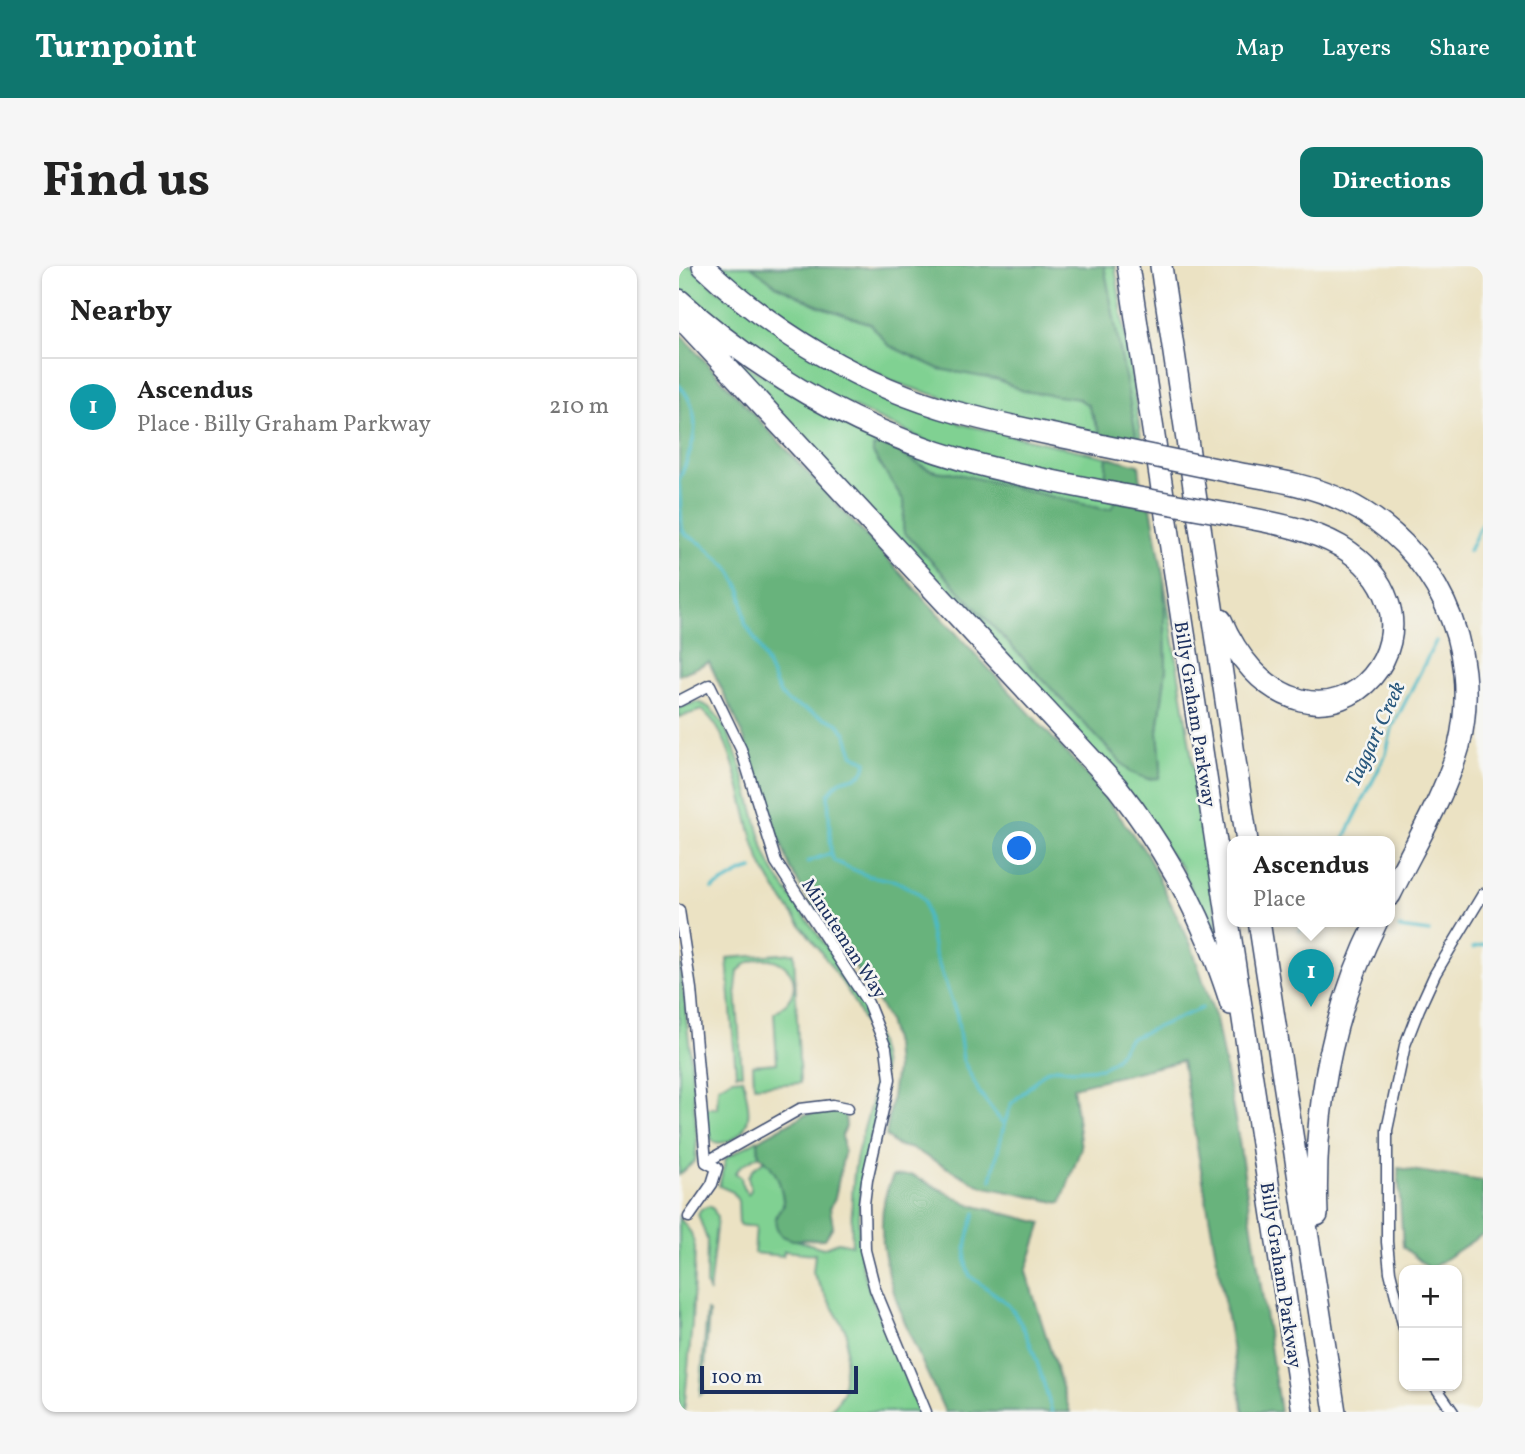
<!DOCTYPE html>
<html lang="en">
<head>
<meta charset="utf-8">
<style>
  :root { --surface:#fff; --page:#f6f6f6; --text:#222; --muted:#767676; --line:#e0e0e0; --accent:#0f766e }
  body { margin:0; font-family:Vollkorn,serif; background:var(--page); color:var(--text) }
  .controls { position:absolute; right:21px; bottom:21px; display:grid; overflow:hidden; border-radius:14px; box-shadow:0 2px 5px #0004 }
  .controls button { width:63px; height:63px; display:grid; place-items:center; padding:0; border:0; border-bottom:2px solid var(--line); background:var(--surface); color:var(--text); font:35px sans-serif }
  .scale { position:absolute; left:21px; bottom:18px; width:158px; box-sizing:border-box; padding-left:7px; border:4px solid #1b2f5e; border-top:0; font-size:19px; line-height:24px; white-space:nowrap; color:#1b2f5e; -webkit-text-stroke:5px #f6f6f2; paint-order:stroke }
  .you { position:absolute; left:341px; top:583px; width:24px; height:24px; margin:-18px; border:5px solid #fff; border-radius:50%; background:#1a73e8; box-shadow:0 0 0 10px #1a73e833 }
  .badge { display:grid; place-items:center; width:46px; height:46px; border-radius:50%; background:var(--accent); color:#fff; font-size:23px; font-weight:700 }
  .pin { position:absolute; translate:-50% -58px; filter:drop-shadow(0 2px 4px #0008) }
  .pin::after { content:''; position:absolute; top:37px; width:24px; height:21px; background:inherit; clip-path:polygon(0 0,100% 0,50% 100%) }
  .popup { position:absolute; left:548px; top:570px; width:168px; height:91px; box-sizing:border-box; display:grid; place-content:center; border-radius:14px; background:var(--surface); filter:drop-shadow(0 2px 5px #0005); font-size:23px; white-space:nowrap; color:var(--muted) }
  .popup b { font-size:26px; color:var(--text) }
  .popup::after { content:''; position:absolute; left:50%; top:100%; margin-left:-14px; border:14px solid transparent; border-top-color:var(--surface) }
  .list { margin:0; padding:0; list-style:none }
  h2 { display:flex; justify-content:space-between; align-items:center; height:91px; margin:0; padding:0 28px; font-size:30px }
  h2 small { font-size:23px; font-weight:400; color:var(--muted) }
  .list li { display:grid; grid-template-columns:46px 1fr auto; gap:21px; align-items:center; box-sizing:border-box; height:98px; padding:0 28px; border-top:2px solid var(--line) }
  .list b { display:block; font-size:26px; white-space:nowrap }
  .list p { margin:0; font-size:23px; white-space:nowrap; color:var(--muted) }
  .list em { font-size:23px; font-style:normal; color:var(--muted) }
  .map { position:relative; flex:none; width:804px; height:1146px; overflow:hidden; border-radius:14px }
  header { display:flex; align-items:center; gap:42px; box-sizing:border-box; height:98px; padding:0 35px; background:var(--accent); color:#fff }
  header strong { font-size:33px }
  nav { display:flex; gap:38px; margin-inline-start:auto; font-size:24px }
  .intro { display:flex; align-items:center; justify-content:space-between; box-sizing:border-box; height:168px; padding:0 42px }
  h1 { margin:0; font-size:49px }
  .button { padding:18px 32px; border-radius:14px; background:var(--accent); color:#fff; font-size:24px; font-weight:700 }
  main { display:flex; gap:42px; padding:0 42px }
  aside { flex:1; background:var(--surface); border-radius:14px; box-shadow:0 2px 5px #0004 }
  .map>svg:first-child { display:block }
</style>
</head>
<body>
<header>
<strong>Turnpoint</strong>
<nav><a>Map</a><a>Layers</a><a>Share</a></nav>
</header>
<div class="intro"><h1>Find us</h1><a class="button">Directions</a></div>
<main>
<aside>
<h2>Nearby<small></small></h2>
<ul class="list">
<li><span class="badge" style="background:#0f9aa8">1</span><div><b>Ascendus</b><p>Place · Billy Graham Parkway</p></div><em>210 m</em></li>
</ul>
</aside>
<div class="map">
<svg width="804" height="1146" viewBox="0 0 804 1146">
  <rect width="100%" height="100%" fill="#f6f6f2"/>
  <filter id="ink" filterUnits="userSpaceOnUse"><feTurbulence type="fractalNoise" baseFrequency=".0143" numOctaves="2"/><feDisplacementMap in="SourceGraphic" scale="14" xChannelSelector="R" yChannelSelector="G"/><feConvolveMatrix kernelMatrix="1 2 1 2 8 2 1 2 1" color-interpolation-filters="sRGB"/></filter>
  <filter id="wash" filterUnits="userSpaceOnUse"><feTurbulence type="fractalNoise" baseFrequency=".00686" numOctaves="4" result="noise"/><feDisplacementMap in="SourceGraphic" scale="28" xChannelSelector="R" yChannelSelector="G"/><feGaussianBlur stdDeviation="1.57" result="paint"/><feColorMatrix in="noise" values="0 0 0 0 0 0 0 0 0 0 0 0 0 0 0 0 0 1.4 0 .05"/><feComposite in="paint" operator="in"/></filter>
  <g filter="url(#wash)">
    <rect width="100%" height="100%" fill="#ebe2c3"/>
    <path fill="#80d192" stroke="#4e8078" stroke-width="2" d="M 0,0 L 12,0 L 38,24 L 282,158 L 428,191 L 426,218 L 382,210 L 250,176 L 114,113 L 0,27 Z
      M 35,0 L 72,0 L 98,20 L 140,40 L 192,58 L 209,79 L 260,103 L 305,110 L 400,133 L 409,139 L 417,159 L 432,174 L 350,158 L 217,117 L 134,73 L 98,50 Z
      M 425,0 L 436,0 L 463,180 L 459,179 Z
      M 62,96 L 145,144 L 436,234 L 433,242 L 424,244 L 271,206 L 258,208 L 211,181 L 194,187 L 225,235 C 227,246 222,255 225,266 L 451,506 L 469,513 L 482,501 L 479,465 L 487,403 L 485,314 L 541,672 L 534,674 L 502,601 L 60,102 Z
      M 17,436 C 56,439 74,555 87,588 C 94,608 108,625 120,642 C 150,685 192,738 202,789 C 211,830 188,868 183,908 C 179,938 177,969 183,998 C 187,1020 198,1042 206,1063 C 218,1091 229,1118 241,1146 L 148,1146 L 158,1137 L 164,1126 L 168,1067 L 134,1007 L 136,988 L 105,985 L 104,990 L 75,987 L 77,961 L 60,959 L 59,935 L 54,926 L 40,920 L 47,892 L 79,874 L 80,889 L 62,900 L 56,907 L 62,911 L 64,922 L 69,928 L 72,924 L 69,911 L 74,903 L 86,894 C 109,911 104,945 103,970 L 144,982 L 159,976 L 173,979 C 172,950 172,922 177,894 C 183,861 200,829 195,794 C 186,723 116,664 84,601 C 63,558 61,474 23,444 L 0,451 L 0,442 Z
      M 115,687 L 121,817 L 75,820 L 74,799 L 98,797 L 95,747 C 144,716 91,671 59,705 L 57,723 L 63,808 L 57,808 L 48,692 Z
      M 0,688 L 11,784 L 18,874 L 16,895 L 0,909 Z
      M 64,812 C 68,833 77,857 57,871 C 50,876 43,878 35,876 L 28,866 L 26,842 L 38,842 L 39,821 L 53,813 Z
      M 31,940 L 35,944 L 38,952 L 30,1027 L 27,1019 L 28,974 L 19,948 L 22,943 Z
      M 0,951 L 12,967 L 16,981 L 13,1057 L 5,1146 L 0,1146 Z
      M 28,1045 L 30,1046 L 24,1127 L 21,1129 Z"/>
    <path fill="#68b37c" stroke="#42716d" stroke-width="2" d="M 72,0 L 188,2 L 228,0 L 425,0 L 459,179 L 432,174 L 422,168 L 409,139 L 400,133 L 344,125 L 320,114 L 260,103 L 209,79 L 192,58 L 140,40 L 98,20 Z
      M 0,67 L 418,520 L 468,588 L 512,679 L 537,753 L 560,875 L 601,1146 L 566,1146 L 564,1143 L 503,795 L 394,821 L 402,882 L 382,937 L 302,920 L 234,883 L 217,879 L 207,870 L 217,803 L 215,779 L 209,754 L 193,725 L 124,625 L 111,602 L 62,464 L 30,396 L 0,409 Z
      M 201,179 C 226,184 244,209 271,206 L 424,243 L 433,242 L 436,234 L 472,241 L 485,314 L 487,403 L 479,465 L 482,501 L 480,512 L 469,513 L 451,506 L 225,266 C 222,255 227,246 225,235 L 194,187 L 194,181 Z
      M 428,191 L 460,199 L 463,225 L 426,218 Z
      M 149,845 L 166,848 L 167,861 L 163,869 L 165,887 L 156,932 L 151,942 L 154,960 L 146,973 L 114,974 L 103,970 C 93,958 95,950 105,939 C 102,918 98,903 80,889 L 79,874 L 125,849 Z
      M 719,902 L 804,915 L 804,968 L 751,1003 L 724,981 Z
      M 233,909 L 292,939 L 363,957 L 347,1006 L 391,1146 L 266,1146 C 238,1082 178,978 214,910 Z"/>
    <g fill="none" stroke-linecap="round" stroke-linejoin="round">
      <path stroke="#4bb9c5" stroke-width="3.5" d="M 0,119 C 27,149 14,182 0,214
        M 0,216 L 3,263 L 6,268 L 23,278 L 47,299 L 53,307 L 62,324 L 66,357 L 80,380 L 101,428 L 109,436 L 158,457 L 167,467 L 174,488 L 187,496 C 186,513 174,510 162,515 C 157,518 153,523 149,528 L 152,588 L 155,595 L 189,610 L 217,615 L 239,627 L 245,635 L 255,685 L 278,750 L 284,794 L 300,826 L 325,859
        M 790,285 L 804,255
        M 664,575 L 707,488 L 713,462 L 757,375
        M 128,596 L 152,587
        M 33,623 L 63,606 L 73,603
        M 720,662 L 750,666
        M 621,665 L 625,655
        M 794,682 L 804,679
        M 312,914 L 325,859 L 332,838 L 367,805 L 377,802 L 396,804 L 423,802 L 436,793 L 450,773 L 523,742
        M 296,947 C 290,967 281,991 291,1010 C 303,1020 320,1029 330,1040 C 351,1064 364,1115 373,1146"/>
    </g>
  </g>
  <g filter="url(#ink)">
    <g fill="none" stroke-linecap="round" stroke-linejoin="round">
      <defs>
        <path id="street" d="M 0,435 L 31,419 L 62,483 L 97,596 L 189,737 L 207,782 L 211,813 L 188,914 L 185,938 L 186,984 L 196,1023 L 247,1146
          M 0,644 L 12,723 L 27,896 L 38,902 L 33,918 L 10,951
          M 27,896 L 121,843 L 154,839 L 169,842
          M 725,1062 L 711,1006 L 708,976 L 708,864 L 726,779 L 740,743 L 756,708 L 804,628
          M 756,1120 L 774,1146"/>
        <path id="highway" d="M 24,0 C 96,68 184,121 280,147 C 328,160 377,169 425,180
          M 449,0 L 624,1146
          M 482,0 L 568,575
          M 0,34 C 83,109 179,164 287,195 C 336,209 387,218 438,228
          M 0,50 L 438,521 C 481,576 514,632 538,697 C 543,711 548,724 552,738
          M 552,206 C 590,213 630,218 665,235 C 756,279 804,381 780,480 C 765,532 735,580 711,629
          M 542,354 C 557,389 583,424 622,434 C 678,449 727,389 709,336 C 701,312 683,293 661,280 C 629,262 590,256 554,249
          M 580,655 L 656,1146
          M 638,949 C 634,848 652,747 698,655"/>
      </defs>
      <use href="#street" stroke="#3a4a6d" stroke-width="13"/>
      <use href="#highway" stroke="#3a4a6d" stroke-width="24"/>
      <use href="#street" stroke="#fff" stroke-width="10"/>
      <use href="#highway" stroke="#fff" stroke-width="21"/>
      <defs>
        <path id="highway-bridge" d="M 425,180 L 552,206
          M 438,228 L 554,249"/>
      </defs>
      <use href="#highway-bridge" stroke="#3a4a6d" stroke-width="24" stroke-linecap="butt"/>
      <use href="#highway-bridge" stroke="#fff" stroke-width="21"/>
    </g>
  </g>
  <g text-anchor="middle" stroke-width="5" stroke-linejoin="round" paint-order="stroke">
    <g font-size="19" fill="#1b2f5e" stroke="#f6f6f2">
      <text transform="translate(517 448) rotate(81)" y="7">Billy Graham Parkway</text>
      <text transform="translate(166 672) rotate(57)" y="7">Minuteman Way</text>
      <text transform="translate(603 1009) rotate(81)" y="7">Billy Graham Parkway</text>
    </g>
    <g font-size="21" font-style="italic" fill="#29587d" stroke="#f6f6f2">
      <text transform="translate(696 468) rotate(-65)" y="7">Taggart Creek</text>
    </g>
  </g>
</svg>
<div class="controls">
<button>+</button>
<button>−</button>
</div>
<div class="scale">100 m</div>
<div class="you"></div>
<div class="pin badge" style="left:632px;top:741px;background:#0f9aa8">1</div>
<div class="popup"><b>Ascendus</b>Place</div>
</div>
</main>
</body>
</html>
